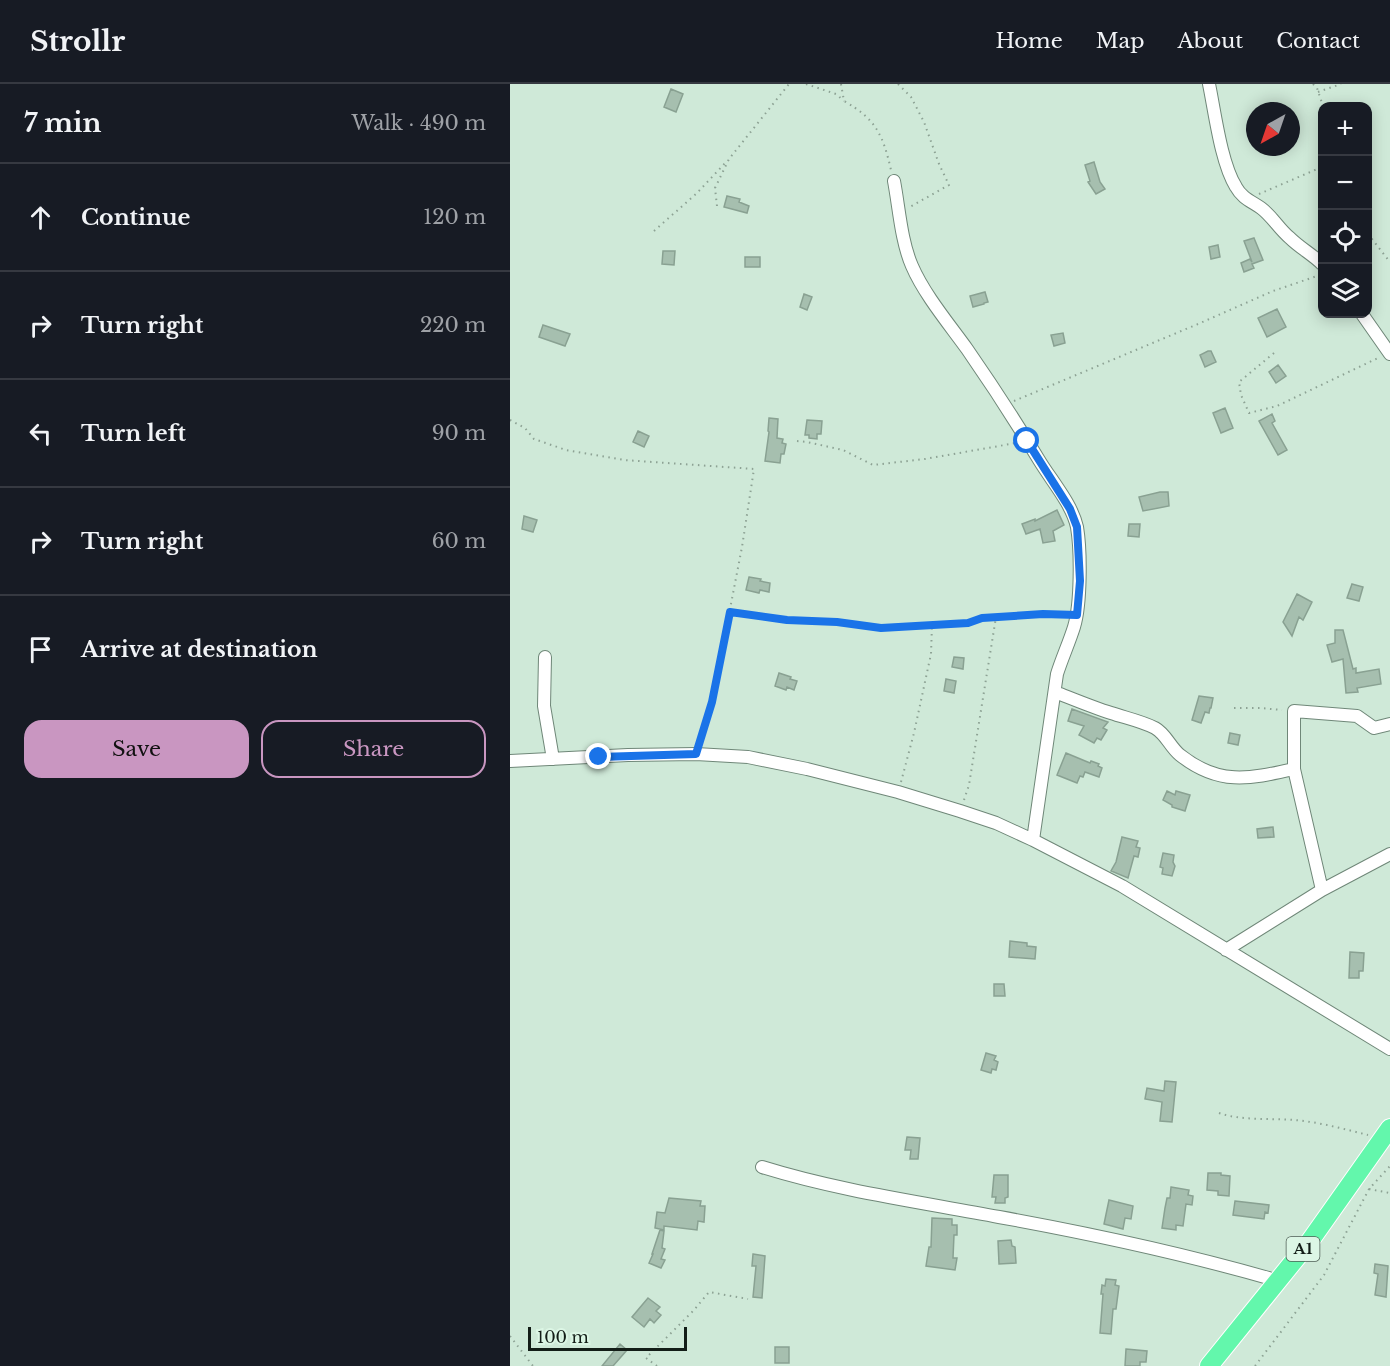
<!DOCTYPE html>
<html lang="en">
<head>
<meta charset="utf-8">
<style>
  :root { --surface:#171b24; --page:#20242c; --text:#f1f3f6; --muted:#9ea1a6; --line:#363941; --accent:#c996c1 }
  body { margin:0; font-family:"Libre Baskerville",serif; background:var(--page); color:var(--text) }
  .controls { position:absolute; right:18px; top:18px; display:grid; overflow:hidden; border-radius:12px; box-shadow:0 3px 15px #0003 }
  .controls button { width:54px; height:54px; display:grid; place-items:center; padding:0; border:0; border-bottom:2px solid var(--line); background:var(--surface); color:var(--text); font:30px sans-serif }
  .compass { position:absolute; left:736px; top:18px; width:54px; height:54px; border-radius:50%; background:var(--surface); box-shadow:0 3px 15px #0003; rotate:220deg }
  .scale { position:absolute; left:18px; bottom:15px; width:159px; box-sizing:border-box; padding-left:6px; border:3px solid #131d17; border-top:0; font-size:16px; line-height:21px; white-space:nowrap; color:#131d17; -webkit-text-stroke:4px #dcf6e5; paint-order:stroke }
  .stop { position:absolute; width:18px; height:18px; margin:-14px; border:4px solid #1a73e8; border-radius:50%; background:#fff }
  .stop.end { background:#1a73e8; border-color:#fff; box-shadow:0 2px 6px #0008 }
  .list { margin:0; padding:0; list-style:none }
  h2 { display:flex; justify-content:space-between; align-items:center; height:78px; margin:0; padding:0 24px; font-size:26px }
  h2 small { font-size:20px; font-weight:400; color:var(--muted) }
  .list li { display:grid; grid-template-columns:39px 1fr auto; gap:18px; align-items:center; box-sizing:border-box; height:108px; padding:0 24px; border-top:2px solid var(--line) }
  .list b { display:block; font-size:22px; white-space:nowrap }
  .list em { font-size:20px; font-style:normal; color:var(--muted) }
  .actions { display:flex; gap:12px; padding:18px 24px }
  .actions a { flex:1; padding:14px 0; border:2px solid var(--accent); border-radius:18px; text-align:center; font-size:21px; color:var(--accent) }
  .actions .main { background:var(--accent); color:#111 }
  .icon { flex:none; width:33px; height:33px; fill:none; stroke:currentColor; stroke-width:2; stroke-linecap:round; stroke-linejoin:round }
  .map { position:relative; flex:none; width:880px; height:1282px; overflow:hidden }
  header { display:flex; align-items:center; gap:36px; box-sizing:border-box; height:84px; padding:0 30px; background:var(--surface); border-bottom:2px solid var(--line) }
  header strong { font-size:28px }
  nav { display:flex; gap:33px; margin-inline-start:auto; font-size:21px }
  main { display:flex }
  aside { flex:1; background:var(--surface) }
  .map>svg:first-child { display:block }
</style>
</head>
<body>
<header>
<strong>Strollr</strong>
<nav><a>Home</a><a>Map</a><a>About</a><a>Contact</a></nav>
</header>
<main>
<aside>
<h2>7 min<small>Walk · 490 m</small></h2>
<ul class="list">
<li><svg class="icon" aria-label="ahead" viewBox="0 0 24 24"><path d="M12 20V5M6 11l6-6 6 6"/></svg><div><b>Continue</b></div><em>120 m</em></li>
<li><svg class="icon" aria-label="right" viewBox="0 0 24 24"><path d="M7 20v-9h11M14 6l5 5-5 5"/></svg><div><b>Turn right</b></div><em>220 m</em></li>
<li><svg class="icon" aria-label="left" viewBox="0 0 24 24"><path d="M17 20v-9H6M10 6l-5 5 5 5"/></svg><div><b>Turn left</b></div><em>90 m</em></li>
<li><svg class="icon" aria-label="right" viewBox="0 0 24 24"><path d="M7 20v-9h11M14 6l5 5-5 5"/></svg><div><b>Turn right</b></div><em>60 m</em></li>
<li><svg class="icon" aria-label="arrive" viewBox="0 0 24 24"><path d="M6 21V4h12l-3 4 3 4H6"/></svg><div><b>Arrive at destination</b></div></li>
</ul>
<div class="actions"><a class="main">Save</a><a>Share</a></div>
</aside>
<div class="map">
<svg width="880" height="1282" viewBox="0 0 880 1282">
  <rect width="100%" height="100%" fill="#cfe9d8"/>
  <path fill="#a6bfaf" stroke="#89a192" stroke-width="1.5" d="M 161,5 L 173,10 L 166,28 L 154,23 Z
    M 584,78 L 590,98 L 595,105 L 586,110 L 578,98 L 580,97 L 575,81 Z
    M 217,112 L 230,115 L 229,118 L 239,122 L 237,129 L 214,123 Z
    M 744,154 L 753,176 L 742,180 L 744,184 L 734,188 L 731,179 L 740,175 L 742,178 L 734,157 Z
    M 708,161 L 710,173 L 701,175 L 699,163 Z
    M 153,167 L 165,167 L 164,181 L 152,180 Z
    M 235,173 L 250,173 L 250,183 L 235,183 Z
    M 475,208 L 478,218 L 474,219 L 474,220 L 463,223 L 460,212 Z
    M 294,210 L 302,213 L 297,226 L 290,223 Z
    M 767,225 L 776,243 L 757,253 L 748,234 Z
    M 33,241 L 60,250 L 55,262 L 29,253 Z
    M 553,249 L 555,259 L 544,262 L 541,251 Z
    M 698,267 L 701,267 L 706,278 L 695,283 L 690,271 Z
    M 768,281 L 776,292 L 766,299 L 759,288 Z
    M 715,324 L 723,344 L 711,349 L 703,329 Z
    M 762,330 L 765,337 L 762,339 L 777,366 L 768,371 L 749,337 Z
    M 259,334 L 268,335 L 267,354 L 273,355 L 272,359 L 276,360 L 274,370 L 271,370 L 270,379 L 255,377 L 259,348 L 258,347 Z
    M 297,336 L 312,337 L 311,350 L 307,350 L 307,355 L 299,354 L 299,351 L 295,351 Z
    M 128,347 L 139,352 L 134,363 L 123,358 Z
    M 650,408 L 658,408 L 659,422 L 633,427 L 629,413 Z
    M 547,426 L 554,441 L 543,447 L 545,457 L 533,459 L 530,445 L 516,450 L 512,440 L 525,435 L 525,437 Z
    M 14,432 L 27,436 L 23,448 L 12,445 Z
    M 619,440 L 630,440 L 629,453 L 618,452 Z
    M 239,493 L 251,495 L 250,497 L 260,499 L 259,508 L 250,506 L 249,509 L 236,506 Z
    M 842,500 L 853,503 L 849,517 L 837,514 Z
    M 787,510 L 802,518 L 793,536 L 789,533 L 782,552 L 773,538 Z
    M 825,546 L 833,546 L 843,585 L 846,584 L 846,589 L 869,585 L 871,600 L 847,604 L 848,608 L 836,609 L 833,575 L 822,578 L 817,561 L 825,559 Z
    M 444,573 L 454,574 L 453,585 L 442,583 Z
    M 269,589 L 281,593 L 280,595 L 287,597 L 284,606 L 277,603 L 276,606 L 265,602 Z
    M 436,595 L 446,597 L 444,609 L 434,607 Z
    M 689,612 L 703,614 L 701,624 L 700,624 L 699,629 L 695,628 L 691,639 L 682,636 Z
    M 562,625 L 598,638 L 593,644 L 597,646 L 591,656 L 587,654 L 584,659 L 569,651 L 574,642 L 558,637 Z
    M 720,649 L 730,651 L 728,661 L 718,659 Z
    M 556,669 L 580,679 L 581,677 L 589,680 L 588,682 L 592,684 L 589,693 L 575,688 L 573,693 L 570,692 L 567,699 L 547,691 Z
    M 657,707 L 665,711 L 666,707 L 680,711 L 675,727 L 662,723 L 662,721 L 653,716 Z
    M 763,743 L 764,753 L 748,754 L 747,745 Z
    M 612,753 L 628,757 L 626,763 L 630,764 L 628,773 L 624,772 L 618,794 L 601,787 L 606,778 Z
    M 653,769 L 664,771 L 663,778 L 665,782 L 662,792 L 652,790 L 653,784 L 650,783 Z
    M 500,857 L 517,859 L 517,862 L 526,863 L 525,875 L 499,873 Z
    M 840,868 L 854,869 L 853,887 L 849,887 L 849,894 L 839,894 Z
    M 484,900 L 494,900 L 495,912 L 484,912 Z
    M 476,969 L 486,972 L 484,976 L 488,978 L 486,986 L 482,985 L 481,989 L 471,986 Z
    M 655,997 L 666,998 L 662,1038 L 650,1037 L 652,1018 L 635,1015 L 637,1004 L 654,1007 Z
    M 397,1053 L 410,1054 L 408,1075 L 400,1075 L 401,1066 L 395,1066 Z
    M 698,1089 L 711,1089 L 711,1091 L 720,1092 L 719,1112 L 708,1111 L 708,1107 L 697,1106 Z
    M 484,1091 L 498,1091 L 498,1113 L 495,1114 L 495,1119 L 485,1119 L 486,1113 L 482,1113 Z
    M 661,1103 L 679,1106 L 678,1111 L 683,1112 L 682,1121 L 676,1120 L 673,1142 L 666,1141 L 666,1146 L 652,1144 L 655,1124 L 657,1114 L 660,1114 Z
    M 159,1114 L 191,1117 L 190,1122 L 195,1122 L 194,1138 L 188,1137 L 187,1146 L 154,1142 L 154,1146 L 145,1144 L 147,1128 L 155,1129 Z
    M 599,1116 L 623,1122 L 621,1135 L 615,1134 L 613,1145 L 594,1140 Z
    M 725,1117 L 759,1121 L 758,1129 L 755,1128 L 754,1135 L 723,1131 Z
    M 422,1134 L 442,1135 L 442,1141 L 447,1141 L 447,1151 L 444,1151 L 443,1174 L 447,1174 L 445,1186 L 416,1182 L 419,1163 L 421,1163 Z
    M 150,1146 L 154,1147 L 152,1164 L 155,1165 L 151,1175 L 155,1176 L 151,1184 L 139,1179 L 143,1170 L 142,1170 Z
    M 501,1156 L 502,1162 L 505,1163 L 506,1179 L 489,1180 L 488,1157 Z
    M 243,1170 L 255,1172 L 252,1214 L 243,1213 L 246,1182 L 242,1182 Z
    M 865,1180 L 878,1182 L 876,1213 L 865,1211 L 868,1190 L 864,1189 Z
    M 596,1195 L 606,1196 L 605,1201 L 609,1202 L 606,1225 L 603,1225 L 601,1250 L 590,1249 L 593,1210 L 591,1210 L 592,1201 L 595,1202 Z
    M 138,1214 L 150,1223 L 146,1227 L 151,1231 L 144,1239 L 140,1235 L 134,1243 L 122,1233 Z
    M 110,1260 L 117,1266 L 103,1282 L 92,1282 Z
    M 265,1263 L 279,1263 L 279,1279 L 265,1279 Z
    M 616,1265 L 637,1267 L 636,1278 L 630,1278 L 630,1282 L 615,1282 Z"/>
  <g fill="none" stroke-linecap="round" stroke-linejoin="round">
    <defs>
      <path id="minor" d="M 699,0 C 705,29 711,79 726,103 C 732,114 741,117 751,124 C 762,132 769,145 780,154 C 790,164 802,170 812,180
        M 384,97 C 389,123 391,157 402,182 C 414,210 439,240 457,265 C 482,301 506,338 529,376 C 541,396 562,420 567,443 C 571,467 571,520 564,543 C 559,559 552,574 547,590 L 523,756
        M 852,230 L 880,270
        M 35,573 L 34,622 L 43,675
        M 545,608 C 563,615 582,623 601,629 C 616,634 631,637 645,644 C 656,650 660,663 670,671 C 709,702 739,695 784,685 L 784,627 L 847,632 L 864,644 L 880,640
        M 0,677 L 118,671 L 186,670 L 238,673 L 297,685 L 388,708 L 450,727 L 486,739 L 523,756 L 612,802 L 880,965
        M 784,685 L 812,806
        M 716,866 L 812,806 L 880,770
        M 252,1083 C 329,1107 410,1118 489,1133 C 583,1150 676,1170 769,1197"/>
      <path id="highway" d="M 699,1282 L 800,1157 L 880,1044"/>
    </defs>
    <use href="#minor" stroke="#6f8778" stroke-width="14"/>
    <use href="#highway" stroke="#fff" stroke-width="20"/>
    <path stroke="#8da294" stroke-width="2" stroke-dasharray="1.5 4.5" stroke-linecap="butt" d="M 296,0 L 326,10 L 334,17
      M 331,0 L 334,17 C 366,35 373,51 381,86
      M 388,0 L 401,13 L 414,38 L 429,80 L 439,101 L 398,124
      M 803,0 L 807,4 L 813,22
      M 808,8 L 831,0
      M 749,110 L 812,83
      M 207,122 L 205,104 L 219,75 L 279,0
      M 144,147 L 187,109 L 217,77
      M 858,150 L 880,178
      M 764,269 L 729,298 L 731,311 L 739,329 L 767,322 L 868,274
      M 504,317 L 688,240 L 763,207 L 810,191
      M 0,336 L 15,344 L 24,355 L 56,366 L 114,376 L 244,385 L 232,463 L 202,618 L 190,659
      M 287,357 L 297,358 L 333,366 L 363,381 L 415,375 L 506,359
      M 220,527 L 277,536 L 327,538 L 371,544 L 422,541
      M 724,624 L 750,624 L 772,626
      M 391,698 L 404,649 L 421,570 L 422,541 L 457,539 L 472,534 L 533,530 L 555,531
      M 454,716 L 459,701 L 486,533
      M 709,1029 C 732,1037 759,1034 784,1036 C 809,1038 834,1045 858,1051
      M 859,1105 L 880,1109
      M 0,1252 L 23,1282
      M 147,1282 L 136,1274 L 184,1226 L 199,1208 L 238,1215
      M 745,1282 L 814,1191 L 859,1105 L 880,1082"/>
    <use href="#minor" stroke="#fff" stroke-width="12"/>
    <use href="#highway" stroke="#63f7ac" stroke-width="18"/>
  </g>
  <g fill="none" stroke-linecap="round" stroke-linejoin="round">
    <path stroke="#1a73e8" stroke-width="8" d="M 89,673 L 186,670 L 202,618 L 220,528 L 277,536 L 327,538 L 371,544 L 458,539 L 472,534 L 533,530 L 567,531 L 570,497 L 567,443 L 560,425 L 517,357"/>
  </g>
  <g text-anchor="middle" stroke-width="6" stroke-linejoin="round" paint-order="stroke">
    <rect fill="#dcf6e5" stroke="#4f5e55" stroke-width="1.5" x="776.5" y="1153" width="33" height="24" rx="4.5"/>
    <g font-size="15" font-weight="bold" fill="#131d17">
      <text x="793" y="1170">A1</text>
    </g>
  </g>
</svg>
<div class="controls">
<button>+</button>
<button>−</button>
<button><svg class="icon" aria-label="locate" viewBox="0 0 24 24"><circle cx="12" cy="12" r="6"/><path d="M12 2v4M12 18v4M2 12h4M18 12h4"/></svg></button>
<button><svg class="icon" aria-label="layers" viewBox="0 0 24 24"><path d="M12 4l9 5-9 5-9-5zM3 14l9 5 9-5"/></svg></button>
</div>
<svg class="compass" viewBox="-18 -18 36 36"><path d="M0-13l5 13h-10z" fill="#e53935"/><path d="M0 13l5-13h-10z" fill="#9ea1a6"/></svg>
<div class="scale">100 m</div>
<div class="stop" style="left:517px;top:357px"></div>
<div class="stop end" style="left:89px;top:673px"></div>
</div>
</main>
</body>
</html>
